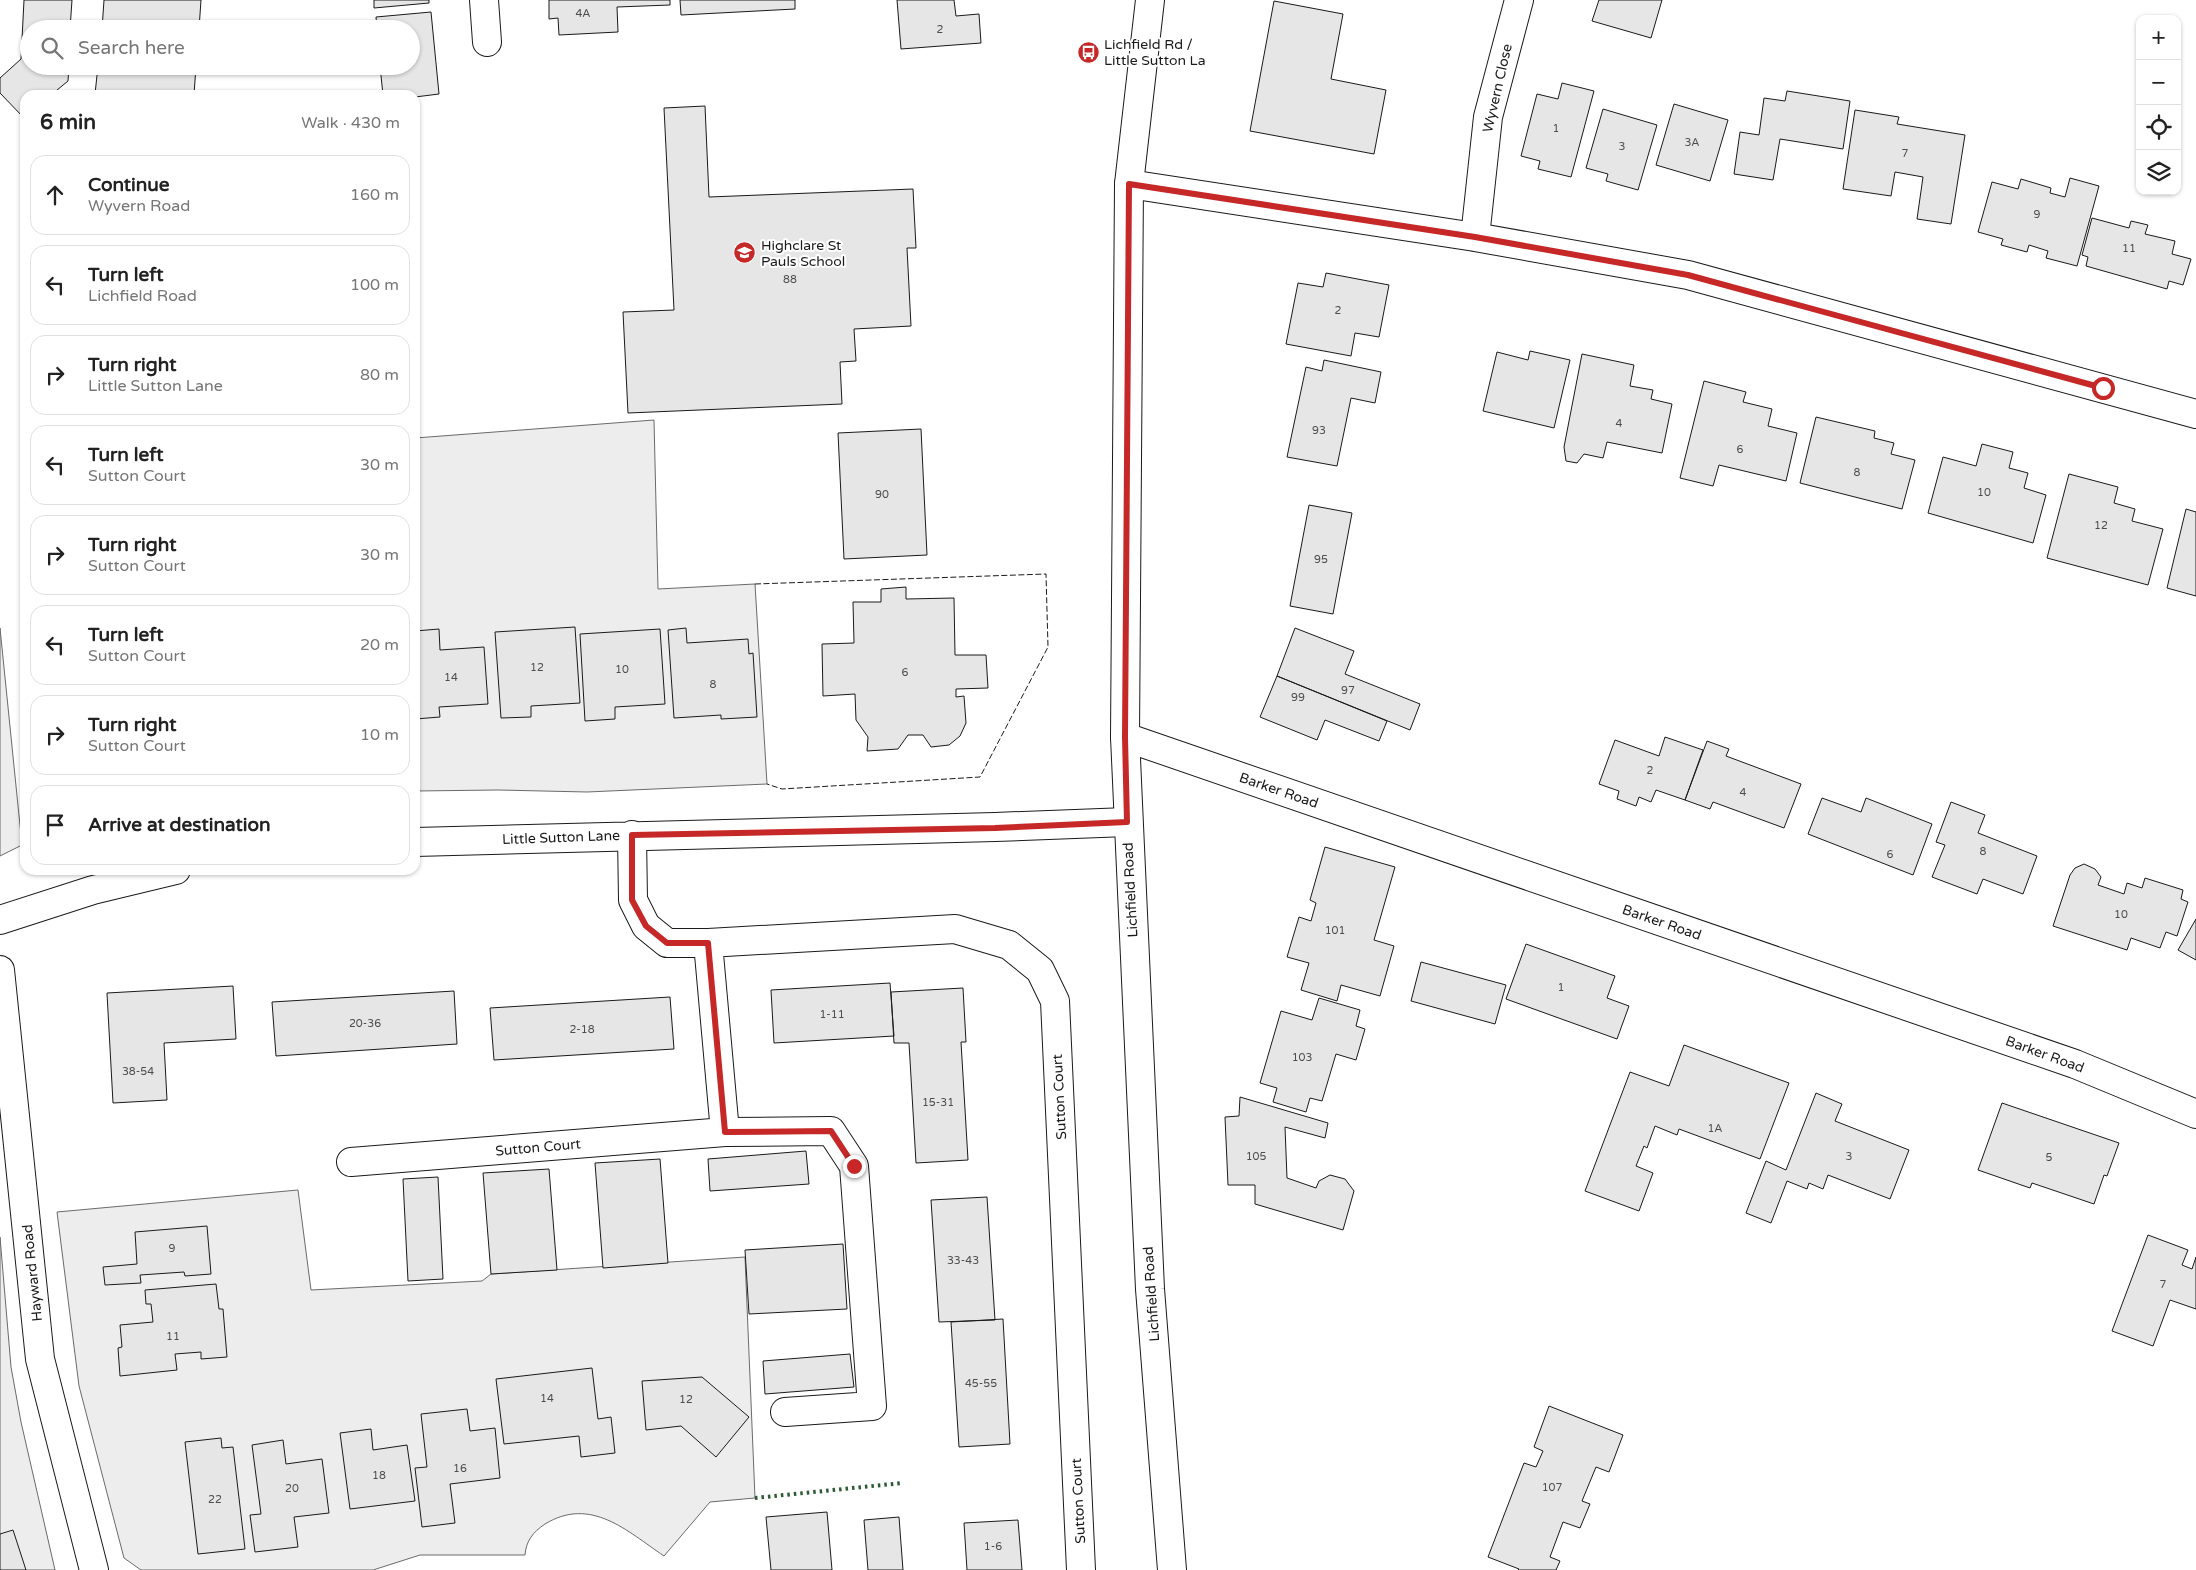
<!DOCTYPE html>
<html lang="en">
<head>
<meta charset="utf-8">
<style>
  :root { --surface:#fff; --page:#f2f2f2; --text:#222; --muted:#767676; --line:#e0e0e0 }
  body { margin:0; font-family:"Varela Round",sans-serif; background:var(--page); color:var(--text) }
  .controls { position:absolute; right:15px; top:15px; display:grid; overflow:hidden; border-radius:10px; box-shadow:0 1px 4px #0004 }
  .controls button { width:45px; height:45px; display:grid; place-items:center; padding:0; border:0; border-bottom:1px solid var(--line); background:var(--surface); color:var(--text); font:25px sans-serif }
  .stop { position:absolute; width:15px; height:15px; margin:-11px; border:4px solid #c62828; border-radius:50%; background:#fff }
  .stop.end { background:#c62828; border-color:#fff; box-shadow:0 1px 5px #0008 }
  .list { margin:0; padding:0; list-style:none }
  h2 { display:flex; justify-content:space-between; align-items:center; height:65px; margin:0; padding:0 20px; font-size:21px }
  h2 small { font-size:16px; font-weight:400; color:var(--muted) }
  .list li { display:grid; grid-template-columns:32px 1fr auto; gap:15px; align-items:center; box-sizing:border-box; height:80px; margin:0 10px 10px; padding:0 10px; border:1px solid var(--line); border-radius:15px }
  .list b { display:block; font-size:19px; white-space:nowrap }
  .list p { margin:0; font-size:16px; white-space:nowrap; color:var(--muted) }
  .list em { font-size:16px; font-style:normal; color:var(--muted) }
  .icon { flex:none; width:28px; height:28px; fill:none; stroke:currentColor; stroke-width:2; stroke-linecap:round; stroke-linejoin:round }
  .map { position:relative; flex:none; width:2196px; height:1570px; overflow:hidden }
  .search { position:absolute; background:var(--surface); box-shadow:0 1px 4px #0004; left:20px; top:20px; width:400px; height:55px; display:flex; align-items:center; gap:12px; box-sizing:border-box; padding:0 18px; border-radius:28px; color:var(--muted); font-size:19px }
  .panel { position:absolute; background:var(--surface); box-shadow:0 1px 4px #0004; left:20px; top:90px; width:400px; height:785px; border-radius:15px }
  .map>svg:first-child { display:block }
</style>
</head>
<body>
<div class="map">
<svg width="2196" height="1570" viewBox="0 0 2196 1570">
  <rect width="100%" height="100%" fill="#fff"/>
  <path fill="#ededed" stroke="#6a6a6a" d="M 654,420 L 658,589 L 755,584 L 767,784 L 587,792 L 498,790 L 415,791 L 415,438 Z
    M 0,628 L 22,845 L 0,856 Z
    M 298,1190 L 311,1290 L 482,1281 L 491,1274 L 745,1257 L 755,1498 L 710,1502 L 664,1556 C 627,1531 591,1496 545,1524 C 533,1532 526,1541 525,1555 L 420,1555 L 373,1570 L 141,1570 L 124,1558 L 79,1386 L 57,1212 Z
    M 0,1237 L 11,1367 L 21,1422 L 55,1570 L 0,1570 Z"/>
  <path fill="#e6e6e6" stroke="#1a1a1a" d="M 24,0 L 72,0 L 70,29 L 29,29 L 29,66 L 69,66 L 68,81 L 51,95 L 25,95 L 24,118 L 0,93 L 0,78 L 21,59 Z
    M 104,0 L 201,0 L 199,29 L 102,29 Z
    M 374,0 L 429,0 L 429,3 L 374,8 Z
    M 549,0 L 670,0 L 670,5 L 617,7 L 618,32 L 559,35 L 558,18 L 549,19 Z
    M 680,0 L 795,0 L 795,9 L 681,15 Z
    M 897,0 L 954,0 L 956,16 L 979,14 L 981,43 L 901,49 Z
    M 1599,0 L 1662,0 L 1651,38 L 1592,21 Z
    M 1274,1 L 1343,14 L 1331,79 L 1386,90 L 1374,154 L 1250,131 Z
    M 431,12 L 439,94 L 415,97 L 415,95 L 383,95 L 380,66 L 411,66 L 411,29 L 377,29 L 376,17 Z
    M 98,66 L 196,66 L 194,95 L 95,94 Z
    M 1562,83 L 1594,91 L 1571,177 L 1538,169 L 1540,161 L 1521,156 L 1537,94 L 1558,99 Z
    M 1787,91 L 1850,101 L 1843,149 L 1780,139 L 1773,180 L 1734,174 L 1740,132 L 1759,135 L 1764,98 L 1785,101 Z
    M 1674,104 L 1728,120 L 1710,181 L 1656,165 Z
    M 705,106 L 709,197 L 913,189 L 916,248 L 907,248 L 911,326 L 854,329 L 856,361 L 840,362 L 842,404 L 628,413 L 623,312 L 674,310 L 664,108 Z
    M 1603,109 L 1657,125 L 1638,190 L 1606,181 L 1608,174 L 1586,168 Z
    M 1855,110 L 1899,117 L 1897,124 L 1965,135 L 1951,224 L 1917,219 L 1923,177 L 1895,172 L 1891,196 L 1843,189 Z
    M 2070,178 L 2099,186 L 2077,266 L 2046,258 L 2048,251 L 2029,245 L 2027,252 L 2001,245 L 2003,239 L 1978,232 L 1992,182 L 2018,189 L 2021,179 L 2051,188 L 2050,193 L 2065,197 Z
    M 2092,218 L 2129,228 L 2131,221 L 2148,225 L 2145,234 L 2175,241 L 2172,254 L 2191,259 L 2183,285 L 2169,281 L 2167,289 L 2086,266 L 2088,257 L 2082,255 Z
    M 1326,273 L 1389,285 L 1379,337 L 1355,333 L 1351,356 L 1286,344 L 1298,283 L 1323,287 Z
    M 1530,351 L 1570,360 L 1554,428 L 1483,411 L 1497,352 L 1528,360 Z
    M 1582,354 L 1634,365 L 1630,386 L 1653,390 L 1651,399 L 1672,404 L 1662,453 L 1607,442 L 1603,458 L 1584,454 L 1577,463 L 1566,461 L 1564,447 Z
    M 1324,360 L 1381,372 L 1375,403 L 1351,398 L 1337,466 L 1287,457 L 1306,367 L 1322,371 Z
    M 1704,381 L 1746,392 L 1743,402 L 1772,409 L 1768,426 L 1797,433 L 1786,481 L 1719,465 L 1713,486 L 1680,478 Z
    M 1816,417 L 1875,431 L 1874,438 L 1894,443 L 1891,454 L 1915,460 L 1902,509 L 1800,483 Z
    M 921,429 L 927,555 L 844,559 L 838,433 Z
    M 1982,444 L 2013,452 L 2009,468 L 2028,473 L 2024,488 L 2046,495 L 2033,543 L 1928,513 L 1943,457 L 1976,466 Z
    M 2069,474 L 2118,487 L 2114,503 L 2135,509 L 2132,521 L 2163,529 L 2148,585 L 2047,558 Z
    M 1309,505 L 1352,513 L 1333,614 L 1290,606 Z
    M 2186,509 L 2196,512 L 2196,596 L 2167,588 Z
    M 906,587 L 906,599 L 954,598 L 955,655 L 986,655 L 988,688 L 956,689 L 956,697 L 964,696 L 966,723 L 960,736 L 949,745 L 931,747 L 923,735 L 908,735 L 898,749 L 867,751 L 868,737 L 856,720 L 855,694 L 823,696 L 822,644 L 854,643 L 853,602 L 881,602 L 881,589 Z
    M 575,627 L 580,703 L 531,706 L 531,717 L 501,718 L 495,632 Z
    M 686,628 L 687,643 L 748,639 L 749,654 L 753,653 L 757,717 L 721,719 L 721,715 L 674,718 L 668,630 Z
    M 1295,628 L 1354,651 L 1345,674 L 1420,704 L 1410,730 L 1277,676 Z
    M 439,629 L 440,650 L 484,647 L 488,704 L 439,707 L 440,717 L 415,719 L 415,631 Z
    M 660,629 L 665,704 L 615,707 L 615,719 L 585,721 L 580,634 Z
    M 1277,676 L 1387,721 L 1379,741 L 1325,720 L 1317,740 L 1260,717 Z
    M 1665,737 L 1703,750 L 1685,800 L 1656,790 L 1651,802 L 1639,797 L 1636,806 L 1617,799 L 1619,791 L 1599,784 L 1615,740 L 1659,756 Z
    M 1707,741 L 1729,749 L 1726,756 L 1801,784 L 1784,828 L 1713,802 L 1710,809 L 1685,800 Z
    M 1822,798 L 1861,812 L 1866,798 L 1932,824 L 1913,875 L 1808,834 Z
    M 1951,802 L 1985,815 L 1978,833 L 2037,856 L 2023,894 L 1983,879 L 1977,894 L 1932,877 L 1945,845 L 1936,842 Z
    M 1325,847 L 1395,867 L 1374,940 L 1394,946 L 1380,996 L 1341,985 L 1337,1001 L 1301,990 L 1309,963 L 1287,957 L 1299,917 L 1311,921 L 1316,903 L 1310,900 Z
    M 2084,864 L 2095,869 L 2101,877 L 2098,885 L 2124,894 L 2127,883 L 2142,888 L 2145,878 L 2183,890 L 2181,899 L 2188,902 L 2177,936 L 2166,932 L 2160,948 L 2131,938 L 2127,950 L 2053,926 L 2070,875 L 2075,868 Z
    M 2196,919 L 2196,960 L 2178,950 Z
    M 1526,944 L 1615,976 L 1607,998 L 1629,1006 L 1617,1039 L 1506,999 Z
    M 1421,962 L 1506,985 L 1495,1024 L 1411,1001 Z
    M 890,983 L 894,1036 L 774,1043 L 771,990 Z
    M 233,986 L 236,1039 L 164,1043 L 167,1100 L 113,1103 L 107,993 Z
    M 963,988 L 966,1042 L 961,1042 L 968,1160 L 916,1163 L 909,1043 L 894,1043 L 891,992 Z
    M 454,991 L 457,1044 L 276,1056 L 272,1002 Z
    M 670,997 L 674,1049 L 494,1060 L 490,1008 Z
    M 1319,998 L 1360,1010 L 1356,1026 L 1365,1029 L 1356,1060 L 1336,1054 L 1322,1101 L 1310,1098 L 1306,1112 L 1273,1102 L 1277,1088 L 1260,1083 L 1281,1011 L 1312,1020 Z
    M 1684,1045 L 1789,1083 L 1760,1159 L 1679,1129 L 1677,1135 L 1655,1126 L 1647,1148 L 1644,1146 L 1636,1166 L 1653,1173 L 1639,1211 L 1585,1191 L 1630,1072 L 1669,1086 Z
    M 1816,1093 L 1842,1104 L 1835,1121 L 1909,1150 L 1890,1199 L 1828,1175 L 1823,1189 L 1809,1183 L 1807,1189 L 1787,1181 L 1771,1223 L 1746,1213 L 1766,1161 L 1786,1170 Z
    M 1240,1097 L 1328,1123 L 1325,1138 L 1285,1127 L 1287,1178 L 1316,1188 L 1319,1181 L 1330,1175 L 1345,1179 L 1354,1191 L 1343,1230 L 1255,1204 L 1255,1185 L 1228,1185 L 1225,1117 L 1239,1116 Z
    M 2002,1103 L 2119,1143 L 2107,1176 L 2104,1175 L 2094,1204 L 2032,1183 L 2030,1188 L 1978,1170 Z
    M 806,1151 L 809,1184 L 710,1191 L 708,1159 Z
    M 660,1159 L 668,1263 L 603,1268 L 595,1163 Z
    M 549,1169 L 557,1270 L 491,1274 L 483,1173 Z
    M 438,1177 L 443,1279 L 408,1281 L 403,1179 Z
    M 987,1197 L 995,1320 L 939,1322 L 931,1200 Z
    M 207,1226 L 211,1274 L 185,1276 L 184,1272 L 140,1275 L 141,1283 L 105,1285 L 103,1267 L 137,1264 L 135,1232 Z
    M 2148,1235 L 2188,1250 L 2182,1265 L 2192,1269 L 2196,1257 L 2196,1309 L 2170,1300 L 2153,1346 L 2112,1331 Z
    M 843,1244 L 847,1309 L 749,1314 L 745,1250 Z
    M 216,1284 L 219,1309 L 223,1309 L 227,1357 L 201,1359 L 201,1352 L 175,1354 L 177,1370 L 120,1376 L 118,1348 L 122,1347 L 120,1325 L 153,1322 L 151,1304 L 146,1304 L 145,1290 Z
    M 1003,1319 L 1010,1444 L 959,1447 L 951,1322 Z
    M 850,1354 L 854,1387 L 765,1394 L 763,1361 Z
    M 592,1368 L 598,1419 L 611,1417 L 615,1453 L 581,1457 L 579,1436 L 504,1444 L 496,1379 Z
    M 702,1377 L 749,1417 L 716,1457 L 681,1426 L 646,1430 L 642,1381 Z
    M 1549,1406 L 1623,1435 L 1609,1472 L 1596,1467 L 1582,1501 L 1590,1504 L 1580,1528 L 1563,1522 L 1550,1557 L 1560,1561 L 1556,1570 L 1518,1570 L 1519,1569 L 1488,1557 L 1524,1463 L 1536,1467 L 1543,1451 L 1534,1447 Z
    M 467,1409 L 470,1431 L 495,1428 L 500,1478 L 450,1484 L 455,1523 L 422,1527 L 415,1468 L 427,1467 L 421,1414 Z
    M 371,1429 L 373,1450 L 407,1445 L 415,1501 L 350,1509 L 340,1433 Z
    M 221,1438 L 222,1448 L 233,1447 L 245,1549 L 198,1554 L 185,1442 Z
    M 283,1440 L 286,1464 L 322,1459 L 329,1513 L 294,1517 L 298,1547 L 255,1552 L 250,1515 L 261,1514 L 252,1445 Z
    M 827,1512 L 832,1570 L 771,1570 L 766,1517 Z
    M 899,1517 L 903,1570 L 868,1570 L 864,1520 Z
    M 1018,1520 L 1022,1570 L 967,1570 L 964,1523 Z
    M 13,1530 L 26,1570 L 0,1570 L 0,1534 Z"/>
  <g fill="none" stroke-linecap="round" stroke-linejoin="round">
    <defs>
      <path id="minor" d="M 484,0 L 487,42
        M 1129,184 L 1475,237 L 1688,275 L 2196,414
        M 1475,237 L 1488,117 L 1519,0
        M 1125,737 L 2075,1064 L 2196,1114
        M 632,835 L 633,900 L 646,926 L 667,943 L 708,943 L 955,929 L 1009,945 L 1040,970 L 1055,1001 L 1081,1570
        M 415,842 L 995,827 L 1127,822
        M 0,920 L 93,890 L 176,870
        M 708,943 L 725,1132
        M 0,970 L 40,1359 L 94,1570
        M 351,1162 L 725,1132 L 831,1131 L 854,1166 L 872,1406 L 785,1412"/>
      <path id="primary" d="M 1150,0 L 1129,184 L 1125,737 L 1150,1289 L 1172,1570"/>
    </defs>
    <use href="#minor" stroke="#1a1a1a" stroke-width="30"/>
    <use href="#primary" stroke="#1a1a1a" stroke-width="30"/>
    <use href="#minor" stroke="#fff" stroke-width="28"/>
    <use href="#primary" stroke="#fff" stroke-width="28"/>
    <path stroke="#2b5a34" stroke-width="4" stroke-dasharray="2.5 4" stroke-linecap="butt" d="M 755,1498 L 902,1483"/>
    <path stroke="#1a1a1a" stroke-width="1" stroke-dasharray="6 2.5" stroke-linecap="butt" d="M 755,584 L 1046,574 L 1048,647 L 980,777 L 782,789 L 767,784"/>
  </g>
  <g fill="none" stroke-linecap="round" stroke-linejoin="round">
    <path stroke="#c62828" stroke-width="6" d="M 854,1166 L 831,1131 L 725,1132 L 708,943 L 667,943 L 646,926 L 632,900 L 632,835 L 995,828 L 1127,822 L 1125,737 L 1129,184 L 1475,237 L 1688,275 L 2103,388"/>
  </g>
  <defs>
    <symbol id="bus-disc" viewBox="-11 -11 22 22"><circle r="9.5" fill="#c62828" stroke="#fff"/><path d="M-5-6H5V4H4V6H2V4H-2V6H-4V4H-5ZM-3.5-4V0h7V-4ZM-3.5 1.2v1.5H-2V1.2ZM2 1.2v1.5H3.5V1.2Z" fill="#fff"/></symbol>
    <symbol id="school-disc" viewBox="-11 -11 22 22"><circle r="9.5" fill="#c62828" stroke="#fff"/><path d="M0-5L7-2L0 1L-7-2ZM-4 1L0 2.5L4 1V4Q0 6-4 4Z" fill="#fff"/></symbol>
  </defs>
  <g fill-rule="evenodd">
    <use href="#bus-disc" x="1076" y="40" width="25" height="25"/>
    <use href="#school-disc" x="732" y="240" width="25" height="25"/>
  </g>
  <g text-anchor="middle" stroke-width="4" stroke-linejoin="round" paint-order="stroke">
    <g font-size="11" fill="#4d4d4d">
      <text x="583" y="17">4A</text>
      <text x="940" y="33">2</text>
      <text x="1556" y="132">1</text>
      <text x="1692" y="146">3A</text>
      <text x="1622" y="150">3</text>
      <text x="1905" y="157">7</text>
      <text x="2037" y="218">9</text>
      <text x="2129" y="252">11</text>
      <text x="790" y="283">88</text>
      <text x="1338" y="314">2</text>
      <text x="1619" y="427">4</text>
      <text x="1319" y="434">93</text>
      <text x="1740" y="453">6</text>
      <text x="1857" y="476">8</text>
      <text x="1984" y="496">10</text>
      <text x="882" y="498">90</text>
      <text x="2101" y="529">12</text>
      <text x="1321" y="563">95</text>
      <text x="537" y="671">12</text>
      <text x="622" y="673">10</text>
      <text x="905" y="676">6</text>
      <text x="451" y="681">14</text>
      <text x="713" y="688">8</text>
      <text x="1348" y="694">97</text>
      <text x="1298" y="701">99</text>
      <text x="1650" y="774">2</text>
      <text x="1743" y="796">4</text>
      <text x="1983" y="855">8</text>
      <text x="1890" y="858">6</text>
      <text x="2121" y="918">10</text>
      <text x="1335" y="934">101</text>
      <text x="1561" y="991">1</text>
      <text x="832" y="1018">1-11</text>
      <text x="365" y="1027">20-36</text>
      <text x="582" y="1033">2-18</text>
      <text x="1302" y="1061">103</text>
      <text x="138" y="1075">38-54</text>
      <text x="938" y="1106">15-31</text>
      <text x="1715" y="1132">1A</text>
      <text x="1256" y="1160">105</text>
      <text x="1849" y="1160">3</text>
      <text x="2049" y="1161">5</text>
      <text x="172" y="1252">9</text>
      <text x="963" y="1264">33-43</text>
      <text x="2163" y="1288">7</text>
      <text x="173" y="1340">11</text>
      <text x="981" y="1387">45-55</text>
      <text x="547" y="1402">14</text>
      <text x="686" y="1403">12</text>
      <text x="460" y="1472">16</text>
      <text x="379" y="1479">18</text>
      <text x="1552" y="1491">107</text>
      <text x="292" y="1492">20</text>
      <text x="215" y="1503">22</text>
      <text x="993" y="1550">1-6</text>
    </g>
    <g font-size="14" fill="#1a1a1a" stroke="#fff" text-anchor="start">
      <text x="1104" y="49">Lichfield Rd /<tspan x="1104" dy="16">Little Sutton La</tspan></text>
      <text x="761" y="250">Highclare St<tspan x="761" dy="16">Pauls School</tspan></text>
    </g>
    <g font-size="14" fill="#1a1a1a" stroke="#fff">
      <text transform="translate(1497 88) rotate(-77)" y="5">Wyvern Close</text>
      <text transform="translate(1279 790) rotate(19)" y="5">Barker Road</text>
      <text transform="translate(561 837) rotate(-2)" y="5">Little Sutton Lane</text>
      <text transform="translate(1130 890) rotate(-93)" y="5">Lichfield Road</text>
      <text transform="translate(1662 922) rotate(19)" y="5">Barker Road</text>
      <text transform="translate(2045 1054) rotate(20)" y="5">Barker Road</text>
      <text transform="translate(1059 1097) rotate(-93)" y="5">Sutton Court</text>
      <text transform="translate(538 1147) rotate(-5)" y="5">Sutton Court</text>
      <text transform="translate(32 1273) rotate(-96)" y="5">Hayward Road</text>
      <text transform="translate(1151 1294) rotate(-94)" y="5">Lichfield Road</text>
      <text transform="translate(1078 1501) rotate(-93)" y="5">Sutton Court</text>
    </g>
  </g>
</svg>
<div class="controls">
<button>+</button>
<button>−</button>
<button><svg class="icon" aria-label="locate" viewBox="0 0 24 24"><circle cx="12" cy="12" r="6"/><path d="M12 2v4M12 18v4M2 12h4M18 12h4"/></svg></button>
<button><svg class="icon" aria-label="layers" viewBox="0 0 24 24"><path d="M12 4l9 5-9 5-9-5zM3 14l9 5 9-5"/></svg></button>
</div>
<div class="stop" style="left:2103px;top:388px"></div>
<div class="stop end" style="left:854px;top:1166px"></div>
<div class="search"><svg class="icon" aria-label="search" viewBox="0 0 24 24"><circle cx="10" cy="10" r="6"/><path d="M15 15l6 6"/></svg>Search here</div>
<section class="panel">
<h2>6 min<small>Walk · 430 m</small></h2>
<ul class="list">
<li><svg class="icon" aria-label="ahead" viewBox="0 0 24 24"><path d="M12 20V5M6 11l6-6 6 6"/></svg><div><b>Continue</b><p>Wyvern Road</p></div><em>160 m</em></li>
<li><svg class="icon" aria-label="left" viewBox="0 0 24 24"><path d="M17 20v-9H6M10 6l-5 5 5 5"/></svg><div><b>Turn left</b><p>Lichfield Road</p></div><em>100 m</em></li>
<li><svg class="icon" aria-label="right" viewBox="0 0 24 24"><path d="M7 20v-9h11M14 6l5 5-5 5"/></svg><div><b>Turn right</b><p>Little Sutton Lane</p></div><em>80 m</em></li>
<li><svg class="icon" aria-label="left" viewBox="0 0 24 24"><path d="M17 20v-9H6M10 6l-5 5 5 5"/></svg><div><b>Turn left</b><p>Sutton Court</p></div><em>30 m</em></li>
<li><svg class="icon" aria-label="right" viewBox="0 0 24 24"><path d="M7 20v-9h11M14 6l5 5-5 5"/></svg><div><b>Turn right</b><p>Sutton Court</p></div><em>30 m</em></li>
<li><svg class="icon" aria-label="left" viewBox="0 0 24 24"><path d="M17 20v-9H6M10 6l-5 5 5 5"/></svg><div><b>Turn left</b><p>Sutton Court</p></div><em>20 m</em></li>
<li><svg class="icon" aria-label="right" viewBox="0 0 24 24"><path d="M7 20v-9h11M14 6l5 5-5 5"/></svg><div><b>Turn right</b><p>Sutton Court</p></div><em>10 m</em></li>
<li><svg class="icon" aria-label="arrive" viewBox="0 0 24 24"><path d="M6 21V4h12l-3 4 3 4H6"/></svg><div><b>Arrive at destination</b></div></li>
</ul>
</section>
</div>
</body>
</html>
